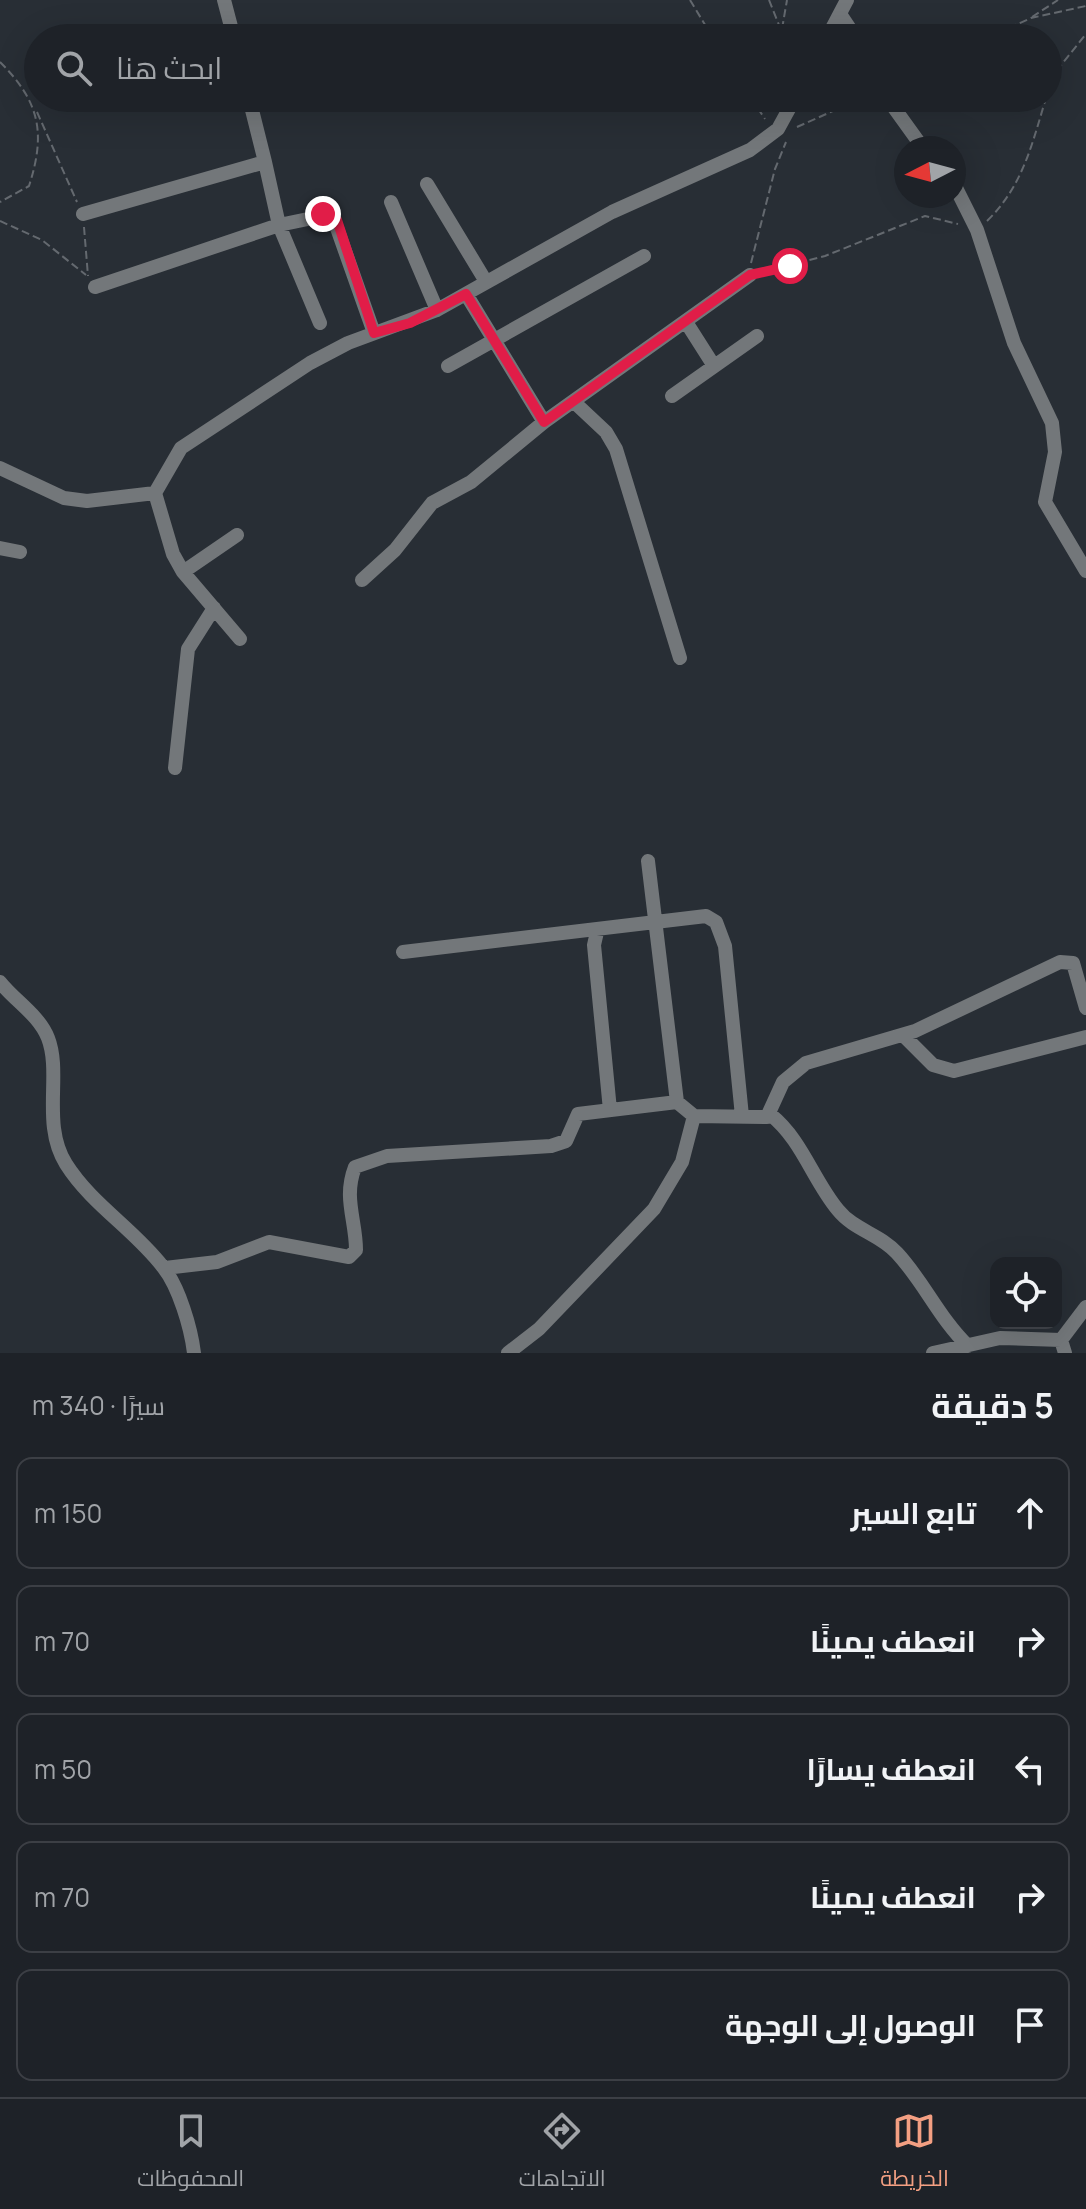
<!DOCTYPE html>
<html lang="ar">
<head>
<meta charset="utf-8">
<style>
  :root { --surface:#1e2228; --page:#2b2f34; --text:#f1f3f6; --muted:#a1a4a8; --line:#3c3f45; --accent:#f39f82 }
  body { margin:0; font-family:Manrope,Cairo,sans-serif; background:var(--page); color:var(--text); direction:rtl }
  .controls { position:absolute; right:24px; bottom:24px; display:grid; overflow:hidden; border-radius:16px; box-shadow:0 8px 32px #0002 }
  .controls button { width:72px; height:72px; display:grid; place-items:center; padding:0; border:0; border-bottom:2px solid var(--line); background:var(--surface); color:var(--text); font:40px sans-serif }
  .compass { position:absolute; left:894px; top:136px; width:72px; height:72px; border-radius:50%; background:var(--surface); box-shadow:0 8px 32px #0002; rotate:264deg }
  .stop { position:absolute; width:24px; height:24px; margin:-18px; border:6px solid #e11d48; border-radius:50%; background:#fff }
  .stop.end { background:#e11d48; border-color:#fff; box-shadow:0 2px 8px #0008 }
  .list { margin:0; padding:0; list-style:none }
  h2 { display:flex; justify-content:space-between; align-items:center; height:104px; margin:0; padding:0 32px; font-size:34px }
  h2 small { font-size:26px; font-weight:400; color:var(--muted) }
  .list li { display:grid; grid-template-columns:52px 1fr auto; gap:24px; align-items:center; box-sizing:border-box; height:112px; margin:0 16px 16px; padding:0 16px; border:2px solid var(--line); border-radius:16px }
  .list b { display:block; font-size:30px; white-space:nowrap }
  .list em { font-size:26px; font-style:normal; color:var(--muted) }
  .icon { flex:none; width:44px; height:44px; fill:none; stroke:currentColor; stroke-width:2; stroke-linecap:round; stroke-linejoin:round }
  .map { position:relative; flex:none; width:1086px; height:1353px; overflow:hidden; direction:ltr }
  .search { position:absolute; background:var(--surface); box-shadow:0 8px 32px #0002; left:24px; right:24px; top:24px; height:88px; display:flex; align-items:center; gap:20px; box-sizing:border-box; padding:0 28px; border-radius:44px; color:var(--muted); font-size:30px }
  .sheet { height:744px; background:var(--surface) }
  nav { display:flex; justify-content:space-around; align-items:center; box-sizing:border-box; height:112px; border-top:2px solid var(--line); background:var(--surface); font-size:22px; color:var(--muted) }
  nav a { display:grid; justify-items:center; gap:4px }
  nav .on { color:var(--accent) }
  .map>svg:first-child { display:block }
</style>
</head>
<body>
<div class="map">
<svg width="1086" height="1353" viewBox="0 0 1086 1353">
  <rect width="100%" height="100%" fill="#282e35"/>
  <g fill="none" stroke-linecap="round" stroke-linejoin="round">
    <path stroke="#64696f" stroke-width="2" stroke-dasharray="8 4" stroke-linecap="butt" d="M 690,0 L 713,38
      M 769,0 L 781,30
      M 1032,17 L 1058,0
      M 782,29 L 787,0
      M 987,38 L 1031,18 L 1086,6
      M 0,62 C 40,102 46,133 29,186 L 0,202
      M 1048,93 L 1054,74 L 1086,34
      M 751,98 L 765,119
      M 37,112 L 77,202
      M 797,127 L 862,98
      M 0,221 L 42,240 L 86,275
      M 987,221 C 1023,186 1032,144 1046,98
      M 84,227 L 88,276
      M 751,263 L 775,169 L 786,142
      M 763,272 L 825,256 L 925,216 L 958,224"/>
    <path stroke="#73777a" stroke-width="14" d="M 224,0 L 234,38
      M 840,14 L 856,38
      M 827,38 L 847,0
      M 887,98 L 923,148
      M 265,162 L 279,225 L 320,323
      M 427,184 L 485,280
      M 954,184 L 977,230 L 1014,343 L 1052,423 L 1055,452 L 1045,502 L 1086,571
      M 391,202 L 437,310
      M 83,214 L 265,162 L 249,98
      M 95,287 L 279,225 L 332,214 L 374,333
      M 466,294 L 544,422
      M 686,322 L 714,366
      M 448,366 L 644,256
      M 672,396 L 757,336
      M 574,402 L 606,432 L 616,449 L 680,658
      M 0,468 L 64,498 L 87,501 L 155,493 L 181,448 L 310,363 L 348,343 L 437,310 L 612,212 L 750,150 L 778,129 L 795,98
      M 155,493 L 173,554 L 183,572 L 240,639
      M 0,548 L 20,552
      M 183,572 L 237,535
      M 362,580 L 395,550 L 432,503 L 471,482 L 544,422 L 750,275
      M 175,768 L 188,649 L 214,608
      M 597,932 L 594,945 L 610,1110
      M 403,952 L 706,916 L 716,922 L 725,946 L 742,1116
      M 0,982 C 15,1001 39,1015 48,1038 C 62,1074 41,1124 66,1164 C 92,1205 134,1229 163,1267 C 179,1287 191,1328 194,1353
      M 903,1035 L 933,1065 L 954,1071 L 1086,1037
      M 677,1102 L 694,1116 L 767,1117 L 783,1082 L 806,1063 L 915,1031 L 1060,962 L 1073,963 L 1086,1008
      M 771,1115 C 802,1140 813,1180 838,1210 C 854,1230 880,1234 897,1253 C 924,1282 939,1318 968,1346
      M 165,1268 L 217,1262 L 269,1242 L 349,1257 L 356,1250 C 356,1220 343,1198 355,1167 L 387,1156 L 551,1146 L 566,1141 L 578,1114 L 677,1102 L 648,861
      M 508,1353 L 539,1329 L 654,1209 L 682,1162 L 694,1116
      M 933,1353 L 1000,1338 L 1061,1340
      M 1065,1353 L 1061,1340 L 1086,1307"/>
  </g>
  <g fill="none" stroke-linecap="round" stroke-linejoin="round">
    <path stroke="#e11d48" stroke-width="10" d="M 323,214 L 332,214 L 337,220 L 374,333 L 410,323 L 466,294 L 544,422 L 750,275 L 790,266"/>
  </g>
</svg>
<div class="controls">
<button><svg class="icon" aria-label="locate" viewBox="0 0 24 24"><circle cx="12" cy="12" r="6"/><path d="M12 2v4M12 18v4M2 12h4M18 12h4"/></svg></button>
</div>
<svg class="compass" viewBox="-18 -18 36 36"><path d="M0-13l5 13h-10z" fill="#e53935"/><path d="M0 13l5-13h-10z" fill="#a1a4a8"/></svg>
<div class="stop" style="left:790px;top:266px"></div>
<div class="stop end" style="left:323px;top:214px"></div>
<div class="search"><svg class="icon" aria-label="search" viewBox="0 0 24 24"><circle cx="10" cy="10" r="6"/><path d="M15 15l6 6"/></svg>ابحث هنا</div>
</div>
<section class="sheet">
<h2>5 دقيقة<small>سيرًا · 340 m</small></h2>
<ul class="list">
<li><svg class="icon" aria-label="ahead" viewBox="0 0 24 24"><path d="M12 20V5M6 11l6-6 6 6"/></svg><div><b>تابع السير</b></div><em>150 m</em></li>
<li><svg class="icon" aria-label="right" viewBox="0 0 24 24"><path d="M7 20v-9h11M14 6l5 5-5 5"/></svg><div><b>انعطف يمينًا</b></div><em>70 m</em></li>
<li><svg class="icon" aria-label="left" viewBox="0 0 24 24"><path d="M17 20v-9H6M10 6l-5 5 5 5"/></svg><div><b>انعطف يسارًا</b></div><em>50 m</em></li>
<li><svg class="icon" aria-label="right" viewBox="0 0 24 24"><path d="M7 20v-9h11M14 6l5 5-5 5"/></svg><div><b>انعطف يمينًا</b></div><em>70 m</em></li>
<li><svg class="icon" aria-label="arrive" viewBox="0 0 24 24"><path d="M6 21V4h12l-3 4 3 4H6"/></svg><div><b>الوصول إلى الوجهة</b></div></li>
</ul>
</section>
<nav>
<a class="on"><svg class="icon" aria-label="map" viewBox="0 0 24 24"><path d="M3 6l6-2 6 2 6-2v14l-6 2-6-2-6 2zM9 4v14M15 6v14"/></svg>الخريطة</a>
<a><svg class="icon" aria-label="directions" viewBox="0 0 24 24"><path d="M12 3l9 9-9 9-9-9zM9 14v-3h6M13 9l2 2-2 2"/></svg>الاتجاهات</a>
<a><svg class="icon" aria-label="saved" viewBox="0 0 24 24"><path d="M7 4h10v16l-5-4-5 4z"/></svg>المحفوظات</a>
</nav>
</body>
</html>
